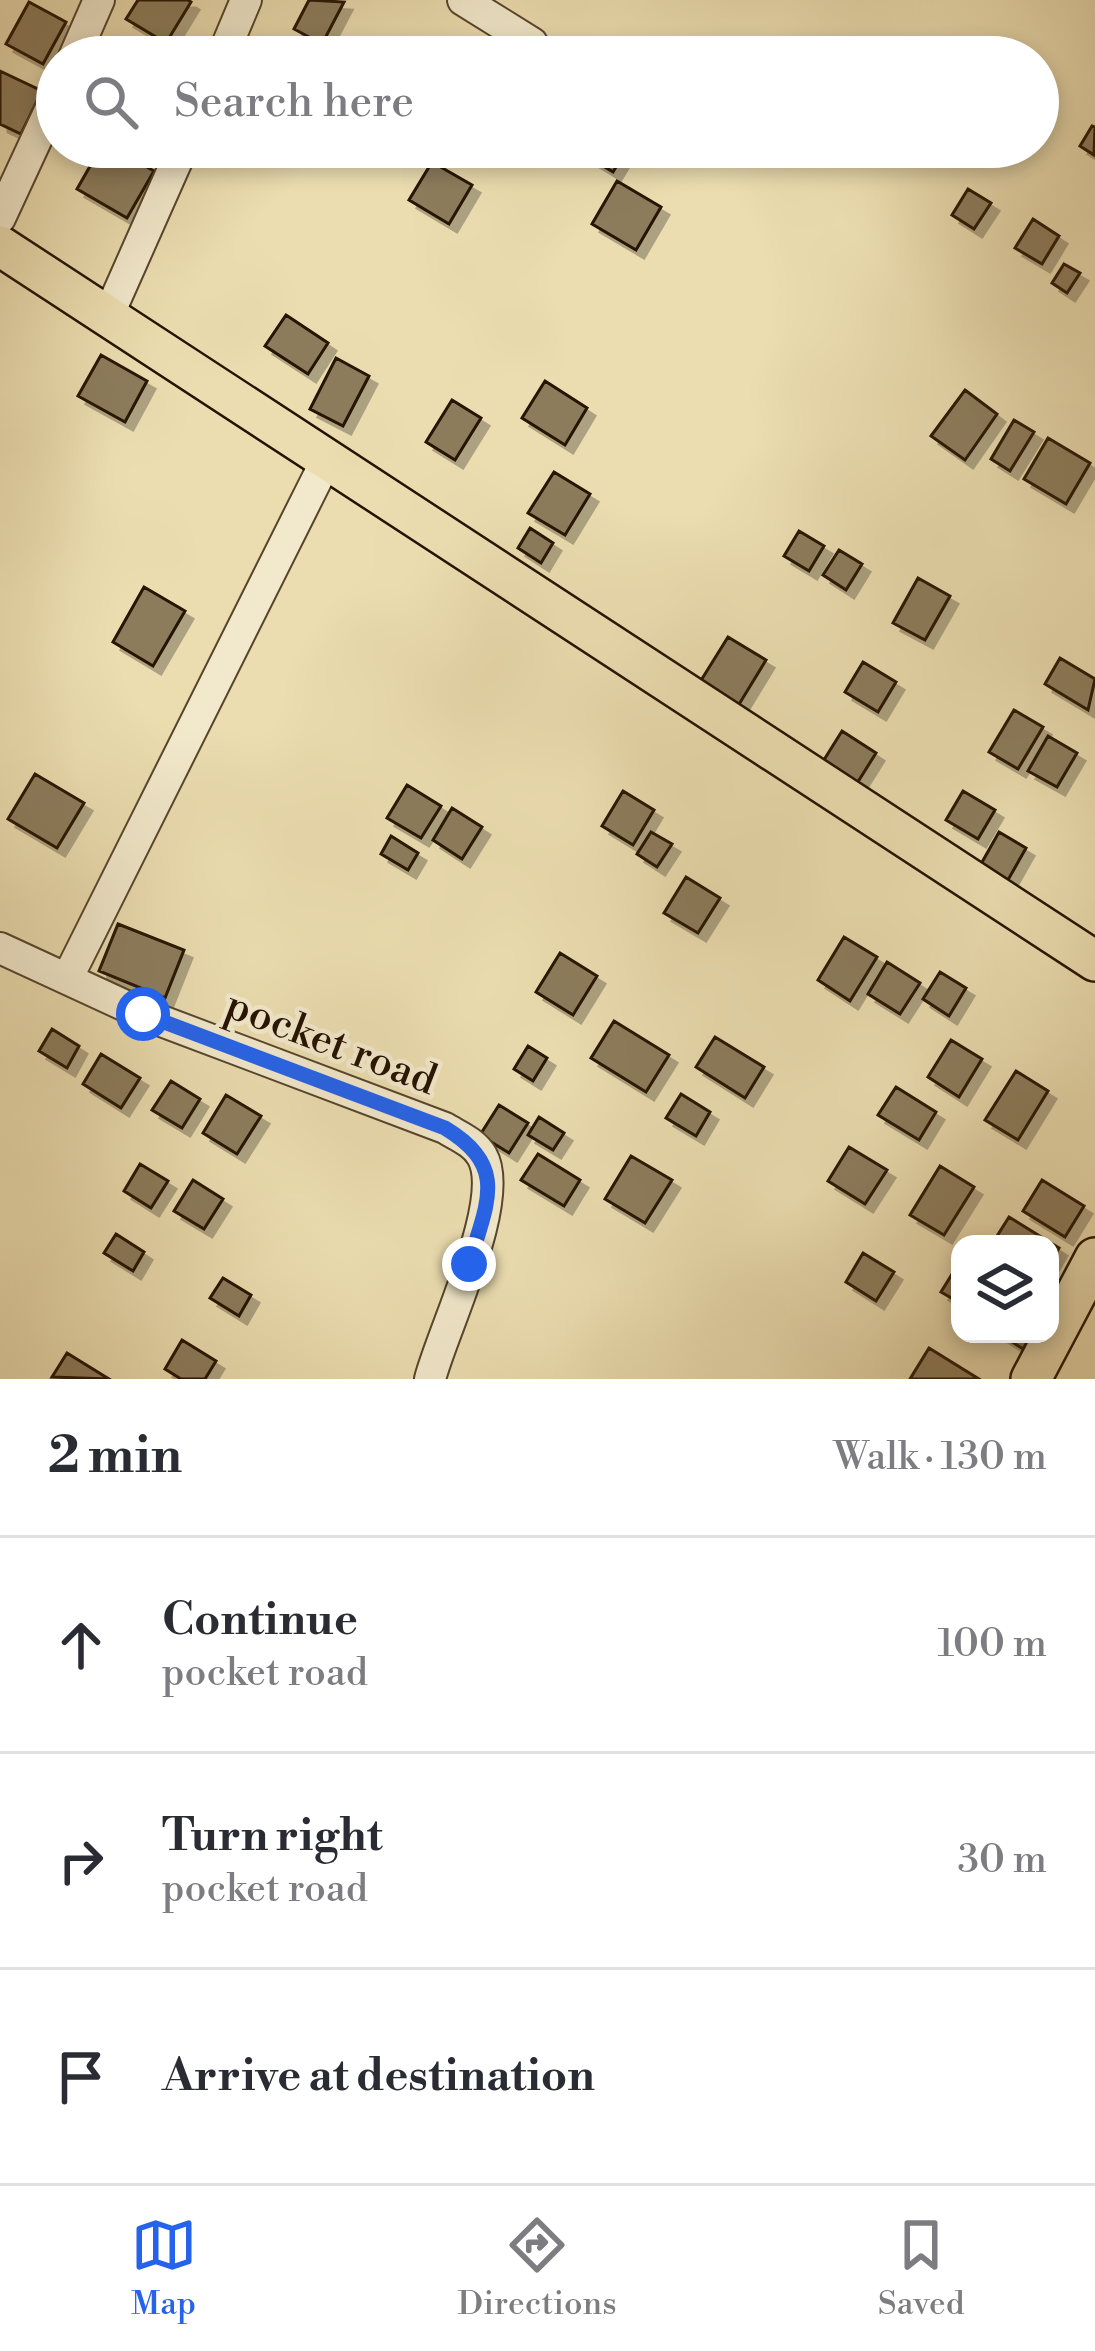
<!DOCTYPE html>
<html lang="en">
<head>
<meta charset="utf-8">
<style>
  :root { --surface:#fff; --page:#f2f2f3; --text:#2b2b33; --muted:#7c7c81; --line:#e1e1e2; --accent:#2563eb }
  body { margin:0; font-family:"Libre Bodoni",serif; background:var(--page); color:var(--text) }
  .controls { position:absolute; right:36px; bottom:36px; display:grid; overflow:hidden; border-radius:24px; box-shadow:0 6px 18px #0003 }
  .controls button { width:108px; height:108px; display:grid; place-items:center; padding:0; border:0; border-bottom:3px solid var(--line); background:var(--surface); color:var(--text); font:60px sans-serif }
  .stop { position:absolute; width:36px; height:36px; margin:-27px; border:9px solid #2563eb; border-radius:50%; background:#fff }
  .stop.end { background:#2563eb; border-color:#fff; box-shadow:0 3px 12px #0008 }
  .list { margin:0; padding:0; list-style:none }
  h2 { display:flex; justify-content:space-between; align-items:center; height:156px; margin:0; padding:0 48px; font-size:51px }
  h2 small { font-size:39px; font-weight:400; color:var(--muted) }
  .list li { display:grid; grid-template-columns:78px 1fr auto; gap:36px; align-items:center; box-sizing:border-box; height:216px; padding:0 48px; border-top:3px solid var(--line) }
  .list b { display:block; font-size:45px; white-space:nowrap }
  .list p { margin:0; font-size:39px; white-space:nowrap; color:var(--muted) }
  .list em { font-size:39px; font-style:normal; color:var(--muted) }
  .icon { flex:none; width:66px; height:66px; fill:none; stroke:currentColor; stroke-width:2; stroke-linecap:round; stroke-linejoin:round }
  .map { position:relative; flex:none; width:1095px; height:1379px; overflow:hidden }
  .search { position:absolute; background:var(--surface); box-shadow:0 6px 18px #0003; left:36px; right:36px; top:36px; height:132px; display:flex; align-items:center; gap:30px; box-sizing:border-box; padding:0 42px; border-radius:66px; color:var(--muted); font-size:45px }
  .sheet { height:804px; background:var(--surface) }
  nav { display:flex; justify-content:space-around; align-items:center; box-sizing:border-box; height:168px; border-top:3px solid var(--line); background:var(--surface); font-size:33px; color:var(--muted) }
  nav a { display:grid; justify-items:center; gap:6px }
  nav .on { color:var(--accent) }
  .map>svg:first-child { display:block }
</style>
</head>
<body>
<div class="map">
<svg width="1095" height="1379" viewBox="0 0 1095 1379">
  <defs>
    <filter id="shadow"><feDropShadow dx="8" dy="8" stdDeviation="0" flood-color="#0004"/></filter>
  </defs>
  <rect width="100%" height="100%" fill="#ebddb0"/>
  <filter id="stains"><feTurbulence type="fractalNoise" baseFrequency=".00167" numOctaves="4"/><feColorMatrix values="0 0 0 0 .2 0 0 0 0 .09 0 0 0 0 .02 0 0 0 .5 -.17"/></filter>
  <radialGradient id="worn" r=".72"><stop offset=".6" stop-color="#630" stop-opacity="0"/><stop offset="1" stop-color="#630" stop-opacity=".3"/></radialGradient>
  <path fill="#8c7c5c" stroke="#251200" stroke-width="3" filter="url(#shadow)" d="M 138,0 L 188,0 L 191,2 L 166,43 L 126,19 Z
    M 309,0 L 344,2 L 322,44 L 294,29 Z
    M 29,2 L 66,22 L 43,64 L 6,44 Z
    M 0,71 L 42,91 L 21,134 L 0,124 Z
    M 1092,126 L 1095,127 L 1094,155 L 1080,146 Z
    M 101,147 L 112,147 L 154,171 L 127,218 L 77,189 Z
    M 590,147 L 628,147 L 613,172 L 585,155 Z
    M 432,162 L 472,185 L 449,224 L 409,200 Z
    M 617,181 L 661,207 L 636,250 L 592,224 Z
    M 968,189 L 991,203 L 974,229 L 952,215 Z
    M 1033,219 L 1059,236 L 1042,264 L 1015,248 Z
    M 1064,264 L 1080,273 L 1067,293 L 1052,283 Z
    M 286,315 L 328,343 L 308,374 L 265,346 Z
    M 101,355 L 147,381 L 125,422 L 78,396 Z
    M 336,358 L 369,376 L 343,426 L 310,409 Z
    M 545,381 L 587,408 L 565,445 L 522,418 Z
    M 965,390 L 997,414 L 965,460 L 931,436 Z
    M 452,400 L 481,418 L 455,460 L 426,442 Z
    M 1014,420 L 1034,432 L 1010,471 L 991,459 Z
    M 1048,438 L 1090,463 L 1066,504 L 1024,479 Z
    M 554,472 L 590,494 L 565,535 L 528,513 Z
    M 530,528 L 553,543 L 541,563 L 518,548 Z
    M 799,531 L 824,546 L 809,571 L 784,556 Z
    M 839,550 L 862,564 L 846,590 L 823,575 Z
    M 918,578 L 950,596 L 925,640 L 893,623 Z
    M 144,587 L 185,611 L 153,666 L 113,642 Z
    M 728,637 L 766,660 L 738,706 L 700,682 Z
    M 1060,658 L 1095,679 L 1088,710 L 1045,684 Z
    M 863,662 L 896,682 L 878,712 L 845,692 Z
    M 1014,710 L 1043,727 L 1018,769 L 989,752 Z
    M 842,731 L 876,753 L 856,785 L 822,763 Z
    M 1048,736 L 1077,753 L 1057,787 L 1028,771 Z
    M 35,774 L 84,803 L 57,848 L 8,819 Z
    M 407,785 L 441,806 L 421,838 L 387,818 Z
    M 623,791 L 654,810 L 633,845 L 602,826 Z
    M 963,791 L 995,810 L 978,839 L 946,820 Z
    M 452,808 L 482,827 L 462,859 L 433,840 Z
    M 651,832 L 672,844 L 657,867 L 637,854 Z
    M 999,832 L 1026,848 L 1008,880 L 981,864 Z
    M 391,836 L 418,853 L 408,870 L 381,854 Z
    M 686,877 L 720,898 L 698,933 L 664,913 Z
    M 118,924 L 184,950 L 165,998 L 99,971 Z
    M 844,937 L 877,957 L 850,1001 L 818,980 Z
    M 560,953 L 597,976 L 573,1015 L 536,992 Z
    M 887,962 L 920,983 L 900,1014 L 868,994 Z
    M 940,972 L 966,988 L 949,1016 L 923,999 Z
    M 614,1021 L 669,1055 L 646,1092 L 591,1058 Z
    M 52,1029 L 79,1046 L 67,1068 L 39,1051 Z
    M 715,1037 L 764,1067 L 745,1098 L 696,1067 Z
    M 951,1040 L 982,1059 L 959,1097 L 928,1077 Z
    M 528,1046 L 547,1058 L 533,1081 L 514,1069 Z
    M 101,1054 L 140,1078 L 121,1108 L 83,1084 Z
    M 1016,1071 L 1048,1091 L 1018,1140 L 985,1120 Z
    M 171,1081 L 200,1099 L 182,1128 L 152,1110 Z
    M 896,1087 L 936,1112 L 919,1140 L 878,1115 Z
    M 681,1094 L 710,1112 L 696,1136 L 666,1118 Z
    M 226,1095 L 261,1116 L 237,1154 L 203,1133 Z
    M 499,1105 L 528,1123 L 509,1153 L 480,1135 Z
    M 539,1117 L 564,1133 L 553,1150 L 528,1135 Z
    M 849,1147 L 887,1170 L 865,1204 L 828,1181 Z
    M 538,1154 L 580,1180 L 564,1206 L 521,1180 Z
    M 631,1156 L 672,1180 L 645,1223 L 605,1199 Z
    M 140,1164 L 168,1181 L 151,1208 L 124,1191 Z
    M 940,1166 L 974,1187 L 944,1235 L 910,1215 Z
    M 193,1180 L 223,1199 L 204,1229 L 174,1211 Z
    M 1042,1180 L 1084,1206 L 1065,1237 L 1023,1211 Z
    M 1009,1217 L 1059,1248 L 1050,1263 L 1050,1244 L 992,1244 Z
    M 116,1234 L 144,1252 L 133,1271 L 104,1253 Z
    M 863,1253 L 894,1272 L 876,1301 L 846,1282 Z
    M 957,1266 L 960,1268 L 960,1303 L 941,1292 Z
    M 223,1278 L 251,1295 L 239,1316 L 210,1298 Z
    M 1000,1334 L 1032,1334 L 1023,1349 Z
    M 182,1340 L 216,1361 L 205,1379 L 181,1379 L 165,1369 Z
    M 929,1348 L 979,1379 L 910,1379 Z
    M 67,1353 L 109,1379 L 52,1377 Z"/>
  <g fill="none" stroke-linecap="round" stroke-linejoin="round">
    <defs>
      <path id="minor" d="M 463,0 L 532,43
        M 74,57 L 99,0
        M 222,57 L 246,0
        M 0,218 L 57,95
        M 108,316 L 183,147
        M 0,948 L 143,1014 L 445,1128 C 458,1136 474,1142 482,1156 C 507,1200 443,1329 430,1379
        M 69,975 L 327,459"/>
      <path id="major" d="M 0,246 L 1095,961
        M 1031,1379 L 1095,1258"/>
    </defs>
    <use href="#minor" stroke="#56452c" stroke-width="34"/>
    <use href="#major" stroke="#251200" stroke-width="44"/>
    <use href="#minor" stroke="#f2e9cc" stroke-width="30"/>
    <use href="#major" stroke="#ebddb0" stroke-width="39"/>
  </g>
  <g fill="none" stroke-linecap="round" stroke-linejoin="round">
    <path stroke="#2563eb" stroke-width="15" d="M 143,1014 L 445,1128 C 509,1167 487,1202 469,1264"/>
  </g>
  <g text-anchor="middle" stroke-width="9" stroke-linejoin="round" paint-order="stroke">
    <g font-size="42" fill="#251200" stroke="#f2e9cc">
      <text transform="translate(332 1041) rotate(21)" y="15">pocket road</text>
    </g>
  </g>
  <rect width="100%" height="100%" filter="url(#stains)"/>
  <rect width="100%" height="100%" fill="url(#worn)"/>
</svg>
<div class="controls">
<button><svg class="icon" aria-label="layers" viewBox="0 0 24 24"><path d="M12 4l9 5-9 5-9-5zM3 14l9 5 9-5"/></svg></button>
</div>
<div class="stop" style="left:143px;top:1014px"></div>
<div class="stop end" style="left:469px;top:1264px"></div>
<div class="search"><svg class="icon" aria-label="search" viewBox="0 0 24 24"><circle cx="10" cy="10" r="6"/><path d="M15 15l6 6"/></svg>Search here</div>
</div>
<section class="sheet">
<h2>2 min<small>Walk · 130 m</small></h2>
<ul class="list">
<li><svg class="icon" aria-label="ahead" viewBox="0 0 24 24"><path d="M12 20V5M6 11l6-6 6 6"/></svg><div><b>Continue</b><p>pocket road</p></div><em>100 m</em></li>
<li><svg class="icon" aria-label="right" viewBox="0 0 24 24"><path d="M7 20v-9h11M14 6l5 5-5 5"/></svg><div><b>Turn right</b><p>pocket road</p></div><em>30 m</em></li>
<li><svg class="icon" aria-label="arrive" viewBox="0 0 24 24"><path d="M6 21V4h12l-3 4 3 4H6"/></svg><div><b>Arrive at destination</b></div></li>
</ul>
</section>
<nav>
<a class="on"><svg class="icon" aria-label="map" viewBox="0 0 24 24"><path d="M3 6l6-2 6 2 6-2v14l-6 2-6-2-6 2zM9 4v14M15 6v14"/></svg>Map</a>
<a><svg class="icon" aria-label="directions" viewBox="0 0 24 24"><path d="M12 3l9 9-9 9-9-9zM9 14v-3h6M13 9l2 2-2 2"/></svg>Directions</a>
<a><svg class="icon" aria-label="saved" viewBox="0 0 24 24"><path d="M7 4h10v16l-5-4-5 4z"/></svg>Saved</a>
</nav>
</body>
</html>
